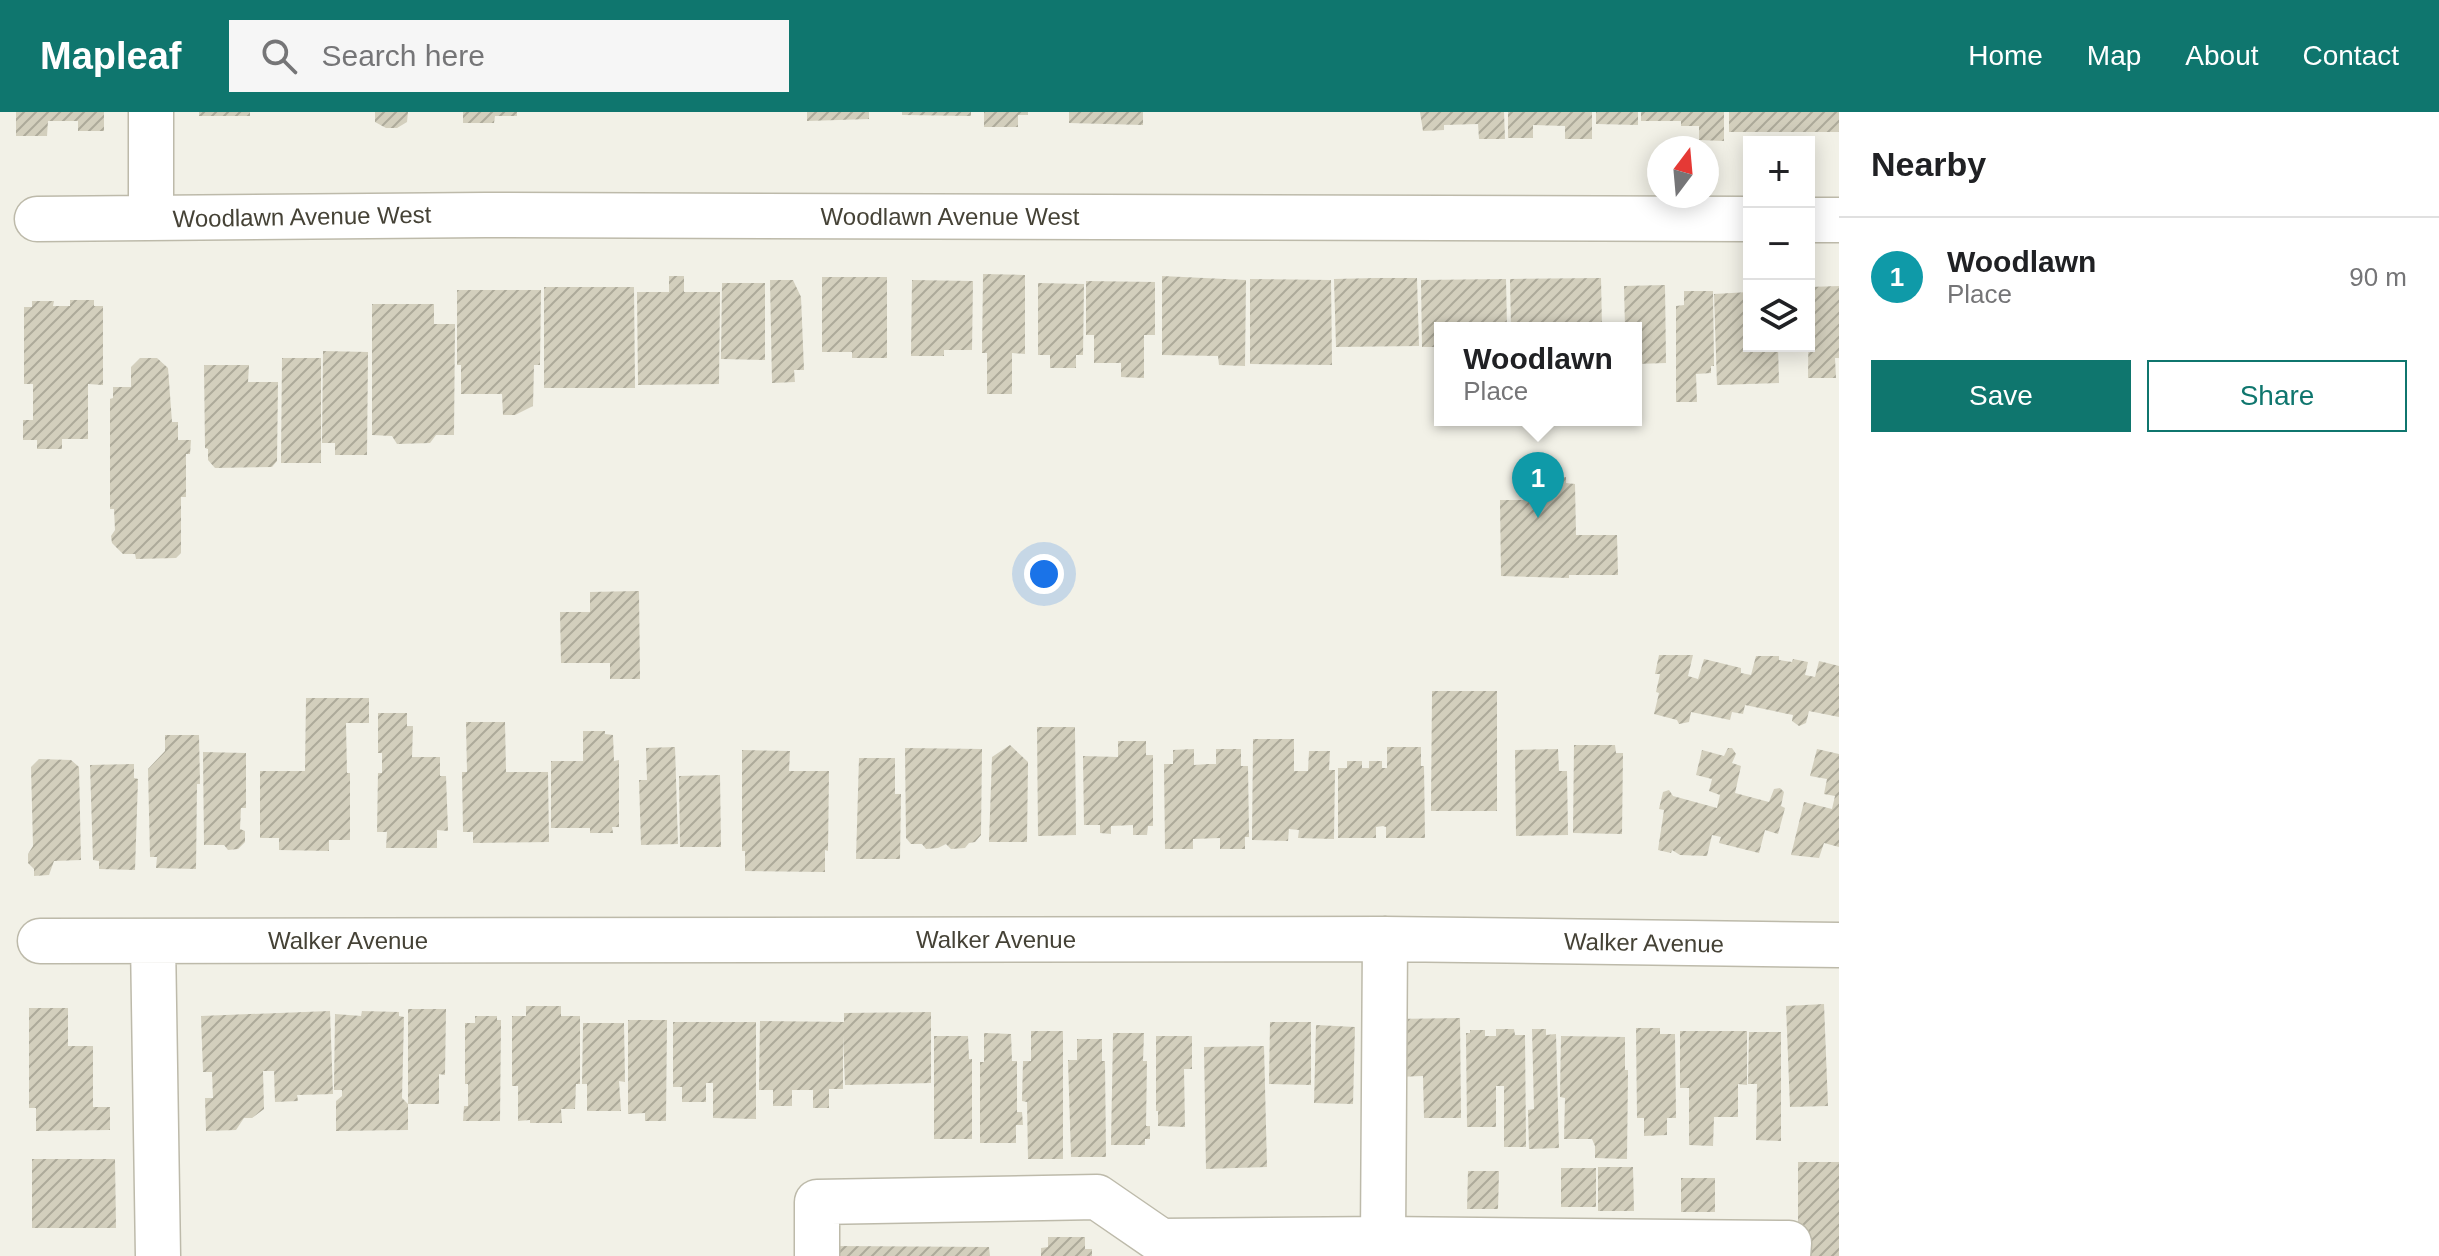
<!DOCTYPE html>
<html lang="en">
<head>
<meta charset="utf-8">
<style>
  :root { --surface:#fff; --page:#f6f6f6; --text:#202124; --muted:#757577; --line:#e0e0e0; --accent:#0f766e }
  body { margin:0; font-family:Arial,sans-serif; background:var(--page); color:var(--text) }
  .controls { position:absolute; right:24px; top:24px; display:grid; overflow:hidden; border-radius:0px; box-shadow:0 4px 20px #0003 }
  .controls button { width:72px; height:72px; display:grid; place-items:center; padding:0; border:0; border-bottom:2px solid var(--line); background:var(--surface); color:var(--text); font:40px sans-serif }
  .compass { position:absolute; left:1647px; top:24px; width:72px; height:72px; border-radius:50%; background:var(--surface); box-shadow:0 4px 20px #0003; rotate:16deg }
  .you { position:absolute; left:1044px; top:462px; width:28px; height:28px; margin:-20px; border:6px solid #fff; border-radius:50%; background:#1a73e8; box-shadow:0 0 0 12px #1a73e833 }
  .badge { display:grid; place-items:center; width:52px; height:52px; border-radius:50%; background:var(--accent); color:#fff; font-size:26px; font-weight:700 }
  .pin { position:absolute; translate:-50% -66px; filter:drop-shadow(0 2px 4px #0008) }
  .pin::after { content:''; position:absolute; top:42px; width:28px; height:24px; background:inherit; clip-path:polygon(0 0,100% 0,50% 100%) }
  .popup { position:absolute; left:1434px; top:210px; width:208px; height:104px; box-sizing:border-box; display:grid; place-content:center; border-radius:0px; background:var(--surface); filter:drop-shadow(0 2px 6px #0005); font-size:26px; white-space:nowrap; color:var(--muted) }
  .popup b { font-size:30px; color:var(--text) }
  .popup::after { content:''; position:absolute; left:50%; top:100%; margin-left:-16px; border:16px solid transparent; border-top-color:var(--surface) }
  .list { margin:0; padding:0; list-style:none }
  h2 { display:flex; justify-content:space-between; align-items:center; height:104px; margin:0; padding:0 32px; font-size:34px }
  h2 small { font-size:26px; font-weight:400; color:var(--muted) }
  .list li { display:grid; grid-template-columns:52px 1fr auto; gap:24px; align-items:center; box-sizing:border-box; height:120px; padding:0 32px; border-top:2px solid var(--line) }
  .list b { display:block; font-size:30px; white-space:nowrap }
  .list p { margin:0; font-size:26px; white-space:nowrap; color:var(--muted) }
  .list em { font-size:26px; font-style:normal; color:var(--muted) }
  .actions { display:flex; gap:16px; padding:24px 32px }
  .actions a { flex:1; padding:18px 0; border:2px solid var(--accent); border-radius:0px; text-align:center; font-size:28px; color:var(--accent) }
  .actions .main { background:var(--accent); color:#fff }
  .icon { flex:none; width:44px; height:44px; fill:none; stroke:currentColor; stroke-width:2; stroke-linecap:round; stroke-linejoin:round }
  .map { position:relative; flex:none; width:1839px; height:1144px; overflow:hidden }
  header { display:flex; align-items:center; gap:48px; box-sizing:border-box; height:112px; padding:0 40px; background:var(--accent); color:#fff }
  header strong { font-size:38px }
  nav { display:flex; gap:44px; margin-inline-start:auto; font-size:28px }
  .search { width:560px; height:72px; background:var(--page); display:flex; align-items:center; gap:20px; box-sizing:border-box; padding:0 28px; border-radius:0px; color:var(--muted); font-size:30px }
  main { display:flex }
  aside { flex:1; background:var(--surface) }
  .map>svg:first-child { display:block }
</style>
</head>
<body>
<header>
<strong>Mapleaf</strong>
<div class="search"><svg class="icon" aria-label="search" viewBox="0 0 24 24"><circle cx="10" cy="10" r="6"/><path d="M15 15l6 6"/></svg>Search here</div>
<nav><a>Home</a><a>Map</a><a>About</a><a>Contact</a></nav>
</header>
<main>
<div class="map">
<svg width="1839" height="1144" viewBox="0 0 1839 1144">
  <defs>
    <pattern id="building-hatch" width="6" height="6" patternUnits="userSpaceOnUse" patternTransform="scale(2)"><rect width="6" height="6" fill="#d3cfbd"/><path d="M-1 1l2-2M0 6l6-6M5 7l2-2" fill="none" stroke="#adaa9a"/></pattern>
  </defs>
  <rect width="100%" height="100%" fill="#f2f1e7"/>
  <path fill="url(#building-hatch)" d="M 16,0 L 104,0 L 104,19 L 78,19 L 78,9 L 48,9 L 47,24 L 16,24 Z
    M 199,0 L 250,0 L 250,4 L 199,4 Z
    M 375,0 L 408,0 L 407,10 L 397,16 L 386,16 L 375,10 Z
    M 463,0 L 517,0 L 517,4 L 495,4 L 494,11 L 463,11 Z
    M 807,0 L 869,0 L 869,7 L 807,9 Z
    M 902,0 L 971,0 L 971,4 L 902,3 Z
    M 984,0 L 1028,0 L 1028,3 L 1018,3 L 1018,15 L 984,15 Z
    M 1069,0 L 1143,0 L 1143,13 L 1069,11 Z
    M 1420,0 L 1504,0 L 1505,27 L 1479,27 L 1478,12 L 1444,13 L 1444,18 L 1423,19 Z
    M 1508,0 L 1592,0 L 1592,27 L 1565,27 L 1565,14 L 1533,13 L 1533,26 L 1508,26 Z
    M 1596,0 L 1638,0 L 1638,13 L 1596,12 Z
    M 1641,0 L 1724,0 L 1724,29 L 1699,28 L 1699,14 L 1681,14 L 1681,9 L 1641,9 Z
    M 1729,0 L 1839,0 L 1839,20 L 1729,20 Z
    M 983,162 L 1025,163 L 1025,242 L 1012,241 L 1012,282 L 987,282 L 987,241 L 982,241 Z
    M 669,164 L 684,164 L 684,180 L 720,180 L 719,272 L 638,273 L 637,180 L 669,180 Z
    M 1162,164 L 1246,168 L 1245,254 L 1219,253 L 1218,244 L 1162,243 Z
    M 822,165 L 887,165 L 887,246 L 852,246 L 852,240 L 822,240 Z
    M 1376,166 L 1417,166 L 1419,234 L 1336,235 L 1334,167 Z
    M 1601,166 L 1602,216 L 1511,216 L 1510,167 Z
    M 1250,167 L 1331,168 L 1332,253 L 1250,252 Z
    M 1506,167 L 1507,216 L 1440,216 L 1440,235 L 1422,235 L 1421,168 Z
    M 770,168 L 793,168 L 801,185 L 804,258 L 794,258 L 795,270 L 772,271 Z
    M 912,168 L 973,169 L 972,238 L 944,238 L 944,244 L 911,244 Z
    M 1086,169 L 1155,170 L 1155,223 L 1144,223 L 1144,266 L 1121,265 L 1121,251 L 1094,251 L 1094,223 L 1086,223 Z
    M 722,171 L 765,171 L 765,248 L 721,247 Z
    M 1038,171 L 1084,172 L 1083,243 L 1076,243 L 1076,256 L 1050,256 L 1050,243 L 1038,243 Z
    M 1665,173 L 1666,251 L 1636,252 L 1636,216 L 1625,216 L 1624,174 Z
    M 1839,174 L 1839,246 L 1835,246 L 1836,266 L 1808,266 L 1809,175 Z
    M 544,175 L 634,175 L 635,276 L 544,276 Z
    M 457,178 L 541,178 L 540,253 L 534,253 L 533,294 L 515,303 L 503,303 L 502,282 L 461,282 L 461,253 L 457,253 Z
    M 1684,179 L 1713,179 L 1714,254 L 1711,254 L 1711,261 L 1696,262 L 1697,290 L 1676,290 L 1676,194 L 1684,193 Z
    M 1749,180 L 1749,234 L 1778,234 L 1779,271 L 1717,273 L 1714,182 Z
    M 70,188 L 94,188 L 94,194 L 103,194 L 103,273 L 88,272 L 88,327 L 62,327 L 62,337 L 37,337 L 37,328 L 23,328 L 23,308 L 33,308 L 33,272 L 24,272 L 24,195 L 32,195 L 32,189 L 54,189 L 53,194 L 70,194 Z
    M 372,192 L 434,192 L 434,212 L 455,212 L 454,323 L 436,323 L 430,331 L 397,332 L 392,324 L 372,323 Z
    M 323,239 L 368,240 L 367,343 L 335,343 L 335,331 L 322,331 Z
    M 140,246 L 157,246 L 168,256 L 172,310 L 178,310 L 178,328 L 191,328 L 190,342 L 186,342 L 186,385 L 181,385 L 181,441 L 176,446 L 136,447 L 135,442 L 123,442 L 112,431 L 111,424 L 115,418 L 114,397 L 110,397 L 110,287 L 113,286 L 113,275 L 131,275 L 131,255 Z
    M 282,246 L 321,246 L 321,351 L 281,351 Z
    M 204,253 L 249,253 L 248,270 L 278,270 L 277,349 L 272,355 L 215,356 L 208,348 L 208,337 L 205,336 Z
    M 1526,365 L 1566,365 L 1566,371 L 1575,372 L 1576,423 L 1617,423 L 1618,463 L 1569,463 L 1569,466 L 1501,464 L 1500,388 L 1526,388 Z
    M 639,479 L 640,567 L 610,567 L 610,551 L 561,551 L 560,500 L 590,500 L 590,480 Z
    M 1659,543 L 1693,543 L 1688,564 L 1698,567 L 1704,547 L 1741,556 L 1741,561 L 1751,563 L 1756,544 L 1779,544 L 1779,548 L 1792,550 L 1793,547 L 1808,550 L 1805,563 L 1815,565 L 1819,549 L 1839,554 L 1839,605 L 1809,599 L 1806,611 L 1799,614 L 1792,609 L 1793,603 L 1745,593 L 1743,602 L 1732,600 L 1730,608 L 1691,600 L 1689,610 L 1679,612 L 1677,608 L 1654,602 L 1659,581 L 1656,580 L 1660,562 L 1655,562 Z
    M 1432,579 L 1497,579 L 1497,699 L 1431,699 Z
    M 306,586 L 369,586 L 369,611 L 346,611 L 347,661 L 350,661 L 350,728 L 329,728 L 329,739 L 279,738 L 279,726 L 260,726 L 260,659 L 305,659 Z
    M 378,601 L 407,601 L 407,614 L 413,614 L 412,645 L 440,645 L 440,664 L 446,664 L 448,719 L 437,718 L 437,736 L 386,736 L 387,720 L 377,720 L 378,661 L 382,661 L 382,641 L 378,641 Z
    M 466,610 L 505,610 L 506,660 L 548,660 L 549,730 L 473,731 L 473,720 L 463,720 L 462,660 L 467,660 Z
    M 1037,615 L 1075,615 L 1076,723 L 1038,724 Z
    M 583,619 L 605,619 L 605,622 L 613,623 L 614,649 L 619,648 L 619,715 L 612,715 L 613,721 L 590,721 L 590,716 L 551,716 L 551,649 L 583,649 Z
    M 165,623 L 199,623 L 200,672 L 197,672 L 196,757 L 156,756 L 157,745 L 150,745 L 148,657 L 165,639 Z
    M 1253,627 L 1294,627 L 1294,659 L 1308,659 L 1309,639 L 1330,639 L 1329,658 L 1335,658 L 1334,727 L 1298,726 L 1299,718 L 1289,717 L 1288,729 L 1252,728 Z
    M 1118,629 L 1146,629 L 1146,643 L 1153,643 L 1153,714 L 1148,714 L 1147,723 L 1133,723 L 1133,713 L 1111,714 L 1111,722 L 1100,721 L 1100,713 L 1084,713 L 1083,644 L 1118,645 Z
    M 1010,633 L 1028,650 L 1027,730 L 989,730 L 992,645 Z
    M 1574,633 L 1615,633 L 1616,641 L 1623,641 L 1622,722 L 1573,721 Z
    M 675,635 L 678,732 L 641,733 L 639,668 L 647,668 L 646,636 Z
    M 1387,635 L 1421,635 L 1421,654 L 1424,654 L 1425,726 L 1386,726 L 1386,715 L 1383,714 L 1376,715 L 1376,726 L 1338,726 L 1338,656 L 1347,656 L 1347,649 L 1362,649 L 1362,656 L 1369,656 L 1369,649 L 1382,649 L 1382,656 L 1387,656 Z
    M 905,636 L 982,637 L 981,723 L 975,730 L 969,731 L 965,736 L 951,737 L 946,732 L 938,736 L 926,737 L 922,732 L 911,732 L 906,726 Z
    M 1728,636 L 1732,636 L 1736,642 L 1732,651 L 1741,654 L 1735,681 L 1769,690 L 1774,677 L 1780,676 L 1784,680 L 1781,694 L 1785,696 L 1778,722 L 1765,718 L 1759,741 L 1719,731 L 1721,725 L 1712,723 L 1707,744 L 1680,743 L 1672,738 L 1671,741 L 1658,738 L 1664,698 L 1659,697 L 1663,680 L 1669,678 L 1673,684 L 1717,696 L 1720,683 L 1709,679 L 1712,667 L 1696,663 L 1702,638 L 1724,644 Z
    M 1194,637 L 1194,653 L 1208,652 L 1216,652 L 1216,637 L 1241,637 L 1241,654 L 1248,654 L 1249,725 L 1245,725 L 1245,737 L 1220,737 L 1220,726 L 1193,727 L 1193,737 L 1165,737 L 1164,652 L 1173,652 L 1173,638 Z
    M 1558,637 L 1559,659 L 1567,659 L 1568,723 L 1516,724 L 1515,638 Z
    M 1817,637 L 1839,642 L 1839,735 L 1824,731 L 1819,746 L 1791,743 L 1804,690 L 1832,697 L 1835,684 L 1824,682 L 1827,667 L 1810,664 Z
    M 742,638 L 790,639 L 789,659 L 829,659 L 828,739 L 825,738 L 825,760 L 745,759 L 745,739 L 742,739 Z
    M 203,640 L 246,641 L 246,696 L 241,696 L 240,717 L 245,719 L 245,730 L 238,737 L 228,738 L 224,733 L 204,733 Z
    M 859,646 L 895,646 L 895,682 L 901,682 L 900,747 L 856,747 Z
    M 39,647 L 71,648 L 79,655 L 81,748 L 54,749 L 49,763 L 34,764 L 34,757 L 28,751 L 28,742 L 33,734 L 31,655 Z
    M 134,652 L 134,666 L 138,667 L 135,758 L 99,757 L 99,749 L 93,748 L 90,653 Z
    M 720,663 L 721,735 L 680,735 L 679,664 Z
    M 1824,892 L 1828,994 L 1790,995 L 1786,894 Z
    M 526,894 L 561,894 L 561,904 L 580,904 L 580,972 L 576,972 L 575,997 L 561,997 L 562,1011 L 530,1011 L 530,1008 L 518,1009 L 518,974 L 512,974 L 512,904 L 526,904 Z
    M 29,896 L 68,896 L 68,934 L 93,934 L 93,995 L 110,995 L 110,1018 L 36,1019 L 36,996 L 29,996 Z
    M 408,897 L 446,897 L 445,963 L 439,962 L 439,992 L 408,992 Z
    M 330,899 L 333,982 L 297,983 L 298,989 L 275,990 L 274,959 L 263,959 L 264,997 L 252,1006 L 244,1006 L 236,1018 L 206,1019 L 205,986 L 213,986 L 212,960 L 203,960 L 201,904 Z
    M 362,899 L 399,900 L 399,904 L 404,905 L 402,986 L 408,992 L 408,1018 L 336,1019 L 336,989 L 342,984 L 342,978 L 334,978 L 335,902 L 361,904 Z
    M 931,900 L 931,971 L 845,973 L 843,923 L 843,977 L 829,977 L 829,996 L 813,996 L 813,978 L 792,978 L 792,994 L 773,994 L 773,978 L 759,978 L 760,909 L 844,910 L 844,901 Z
    M 475,904 L 497,904 L 497,908 L 501,908 L 500,1009 L 463,1009 L 464,994 L 468,994 L 468,972 L 465,972 L 465,911 L 475,911 Z
    M 1460,906 L 1461,1006 L 1424,1006 L 1423,964 L 1395,965 L 1394,907 Z
    M 628,908 L 667,908 L 666,1009 L 645,1009 L 645,1001 L 628,1002 Z
    M 673,910 L 756,910 L 756,1007 L 713,1006 L 713,971 L 706,971 L 706,990 L 682,990 L 682,975 L 673,975 Z
    M 1270,910 L 1311,910 L 1311,973 L 1269,972 Z
    M 583,911 L 624,911 L 625,970 L 619,969 L 621,999 L 587,999 L 587,972 L 582,972 Z
    M 1316,913 L 1355,915 L 1353,992 L 1314,991 Z
    M 1636,916 L 1660,916 L 1660,922 L 1675,922 L 1676,1006 L 1667,1006 L 1667,1023 L 1644,1024 L 1644,1006 L 1637,1006 Z
    M 1496,917 L 1514,917 L 1515,923 L 1525,923 L 1526,1035 L 1504,1035 L 1504,974 L 1496,974 L 1496,1015 L 1467,1015 L 1466,921 L 1470,921 L 1470,918 L 1485,918 L 1485,924 L 1496,924 Z
    M 1532,917 L 1546,917 L 1546,923 L 1556,922 L 1559,1036 L 1529,1037 L 1528,998 L 1534,997 Z
    M 1031,919 L 1063,919 L 1063,1047 L 1028,1047 L 1027,990 L 1022,989 L 1023,949 L 1031,949 Z
    M 1680,919 L 1747,919 L 1747,973 L 1738,972 L 1738,1005 L 1714,1005 L 1713,1034 L 1689,1033 L 1689,976 L 1680,976 Z
    M 1749,920 L 1781,920 L 1781,1029 L 1756,1028 L 1757,972 L 1748,972 Z
    M 984,921 L 1011,922 L 1012,949 L 1017,949 L 1017,1000 L 1022,1000 L 1023,1013 L 1016,1013 L 1016,1031 L 980,1031 L 980,950 L 984,950 Z
    M 1113,921 L 1144,921 L 1143,949 L 1147,949 L 1146,1014 L 1150,1014 L 1150,1027 L 1145,1027 L 1145,1033 L 1111,1033 Z
    M 934,924 L 968,924 L 969,947 L 972,947 L 972,1027 L 934,1027 Z
    M 1156,924 L 1192,924 L 1192,957 L 1184,957 L 1185,1015 L 1158,1014 L 1158,999 L 1156,999 Z
    M 1561,924 L 1625,925 L 1625,958 L 1628,958 L 1627,1047 L 1595,1046 L 1595,1034 L 1592,1027 L 1564,1027 L 1565,986 L 1560,985 Z
    M 1077,927 L 1102,927 L 1102,949 L 1105,949 L 1106,1045 L 1071,1045 L 1068,948 L 1077,948 Z
    M 1264,934 L 1267,1055 L 1206,1057 L 1204,935 Z
    M 32,1047 L 115,1047 L 116,1116 L 32,1116 Z
    M 1798,1050 L 1839,1050 L 1839,1144 L 1798,1144 Z
    M 1598,1055 L 1633,1055 L 1634,1099 L 1598,1099 Z
    M 1561,1056 L 1596,1056 L 1596,1095 L 1561,1095 Z
    M 1468,1059 L 1499,1059 L 1498,1097 L 1467,1097 Z
    M 1681,1066 L 1715,1066 L 1715,1100 L 1681,1100 Z
    M 1048,1125 L 1085,1125 L 1085,1137 L 1092,1137 L 1092,1144 L 1041,1144 L 1041,1136 L 1048,1135 Z
    M 838,1134 L 989,1135 L 990,1144 L 838,1144 Z"/>
  <g fill="none" stroke-linecap="round" stroke-linejoin="round">
    <defs>
      <path id="minor" d="M 151,0 L 151,106
        M 37,107 L 485,103 L 1749,107
        M 1809,108 L 1839,108
        M 40,829 L 1385,827 L 1839,833
        M 153,829 L 158,1144
        M 1383,1127 L 1385,827
        M 817,1144 L 817,1090 L 1097,1085 L 1161,1129 L 1383,1127 L 1789,1131 L 1788,1144"/>
    </defs>
    <use href="#minor" stroke="#bdbaaa" stroke-width="47"/>
    <use href="#minor" stroke="#fff" stroke-width="44"/>
  </g>
  <g text-anchor="middle" stroke-width="7" stroke-linejoin="round" paint-order="stroke">
    <g font-size="24" fill="#454236" stroke="#fff">
      <text transform="translate(302 105) rotate(-1)" y="8">Woodlawn Avenue West</text>
      <text x="950" y="113">Woodlawn Avenue West</text>
      <text x="996" y="836">Walker Avenue</text>
      <text x="348" y="837">Walker Avenue</text>
      <text transform="translate(1644 831) rotate(1)" y="8">Walker Avenue</text>
    </g>
  </g>
</svg>
<div class="controls">
<button>+</button>
<button>−</button>
<button><svg class="icon" aria-label="layers" viewBox="0 0 24 24"><path d="M12 4l9 5-9 5-9-5zM3 14l9 5 9-5"/></svg></button>
</div>
<svg class="compass" viewBox="-18 -18 36 36"><path d="M0-13l5 13h-10z" fill="#e53935"/><path d="M0 13l5-13h-10z" fill="#757577"/></svg>
<div class="you"></div>
<div class="pin badge" style="left:1538px;top:406px;background:#0f9aa8">1</div>
<div class="popup"><b>Woodlawn</b>Place</div>
</div>
<aside>
<h2>Nearby<small></small></h2>
<ul class="list">
<li><span class="badge" style="background:#0f9aa8">1</span><div><b>Woodlawn</b><p>Place</p></div><em>90 m</em></li>
</ul>
<div class="actions"><a class="main">Save</a><a>Share</a></div>
</aside>
</main>
</body>
</html>
